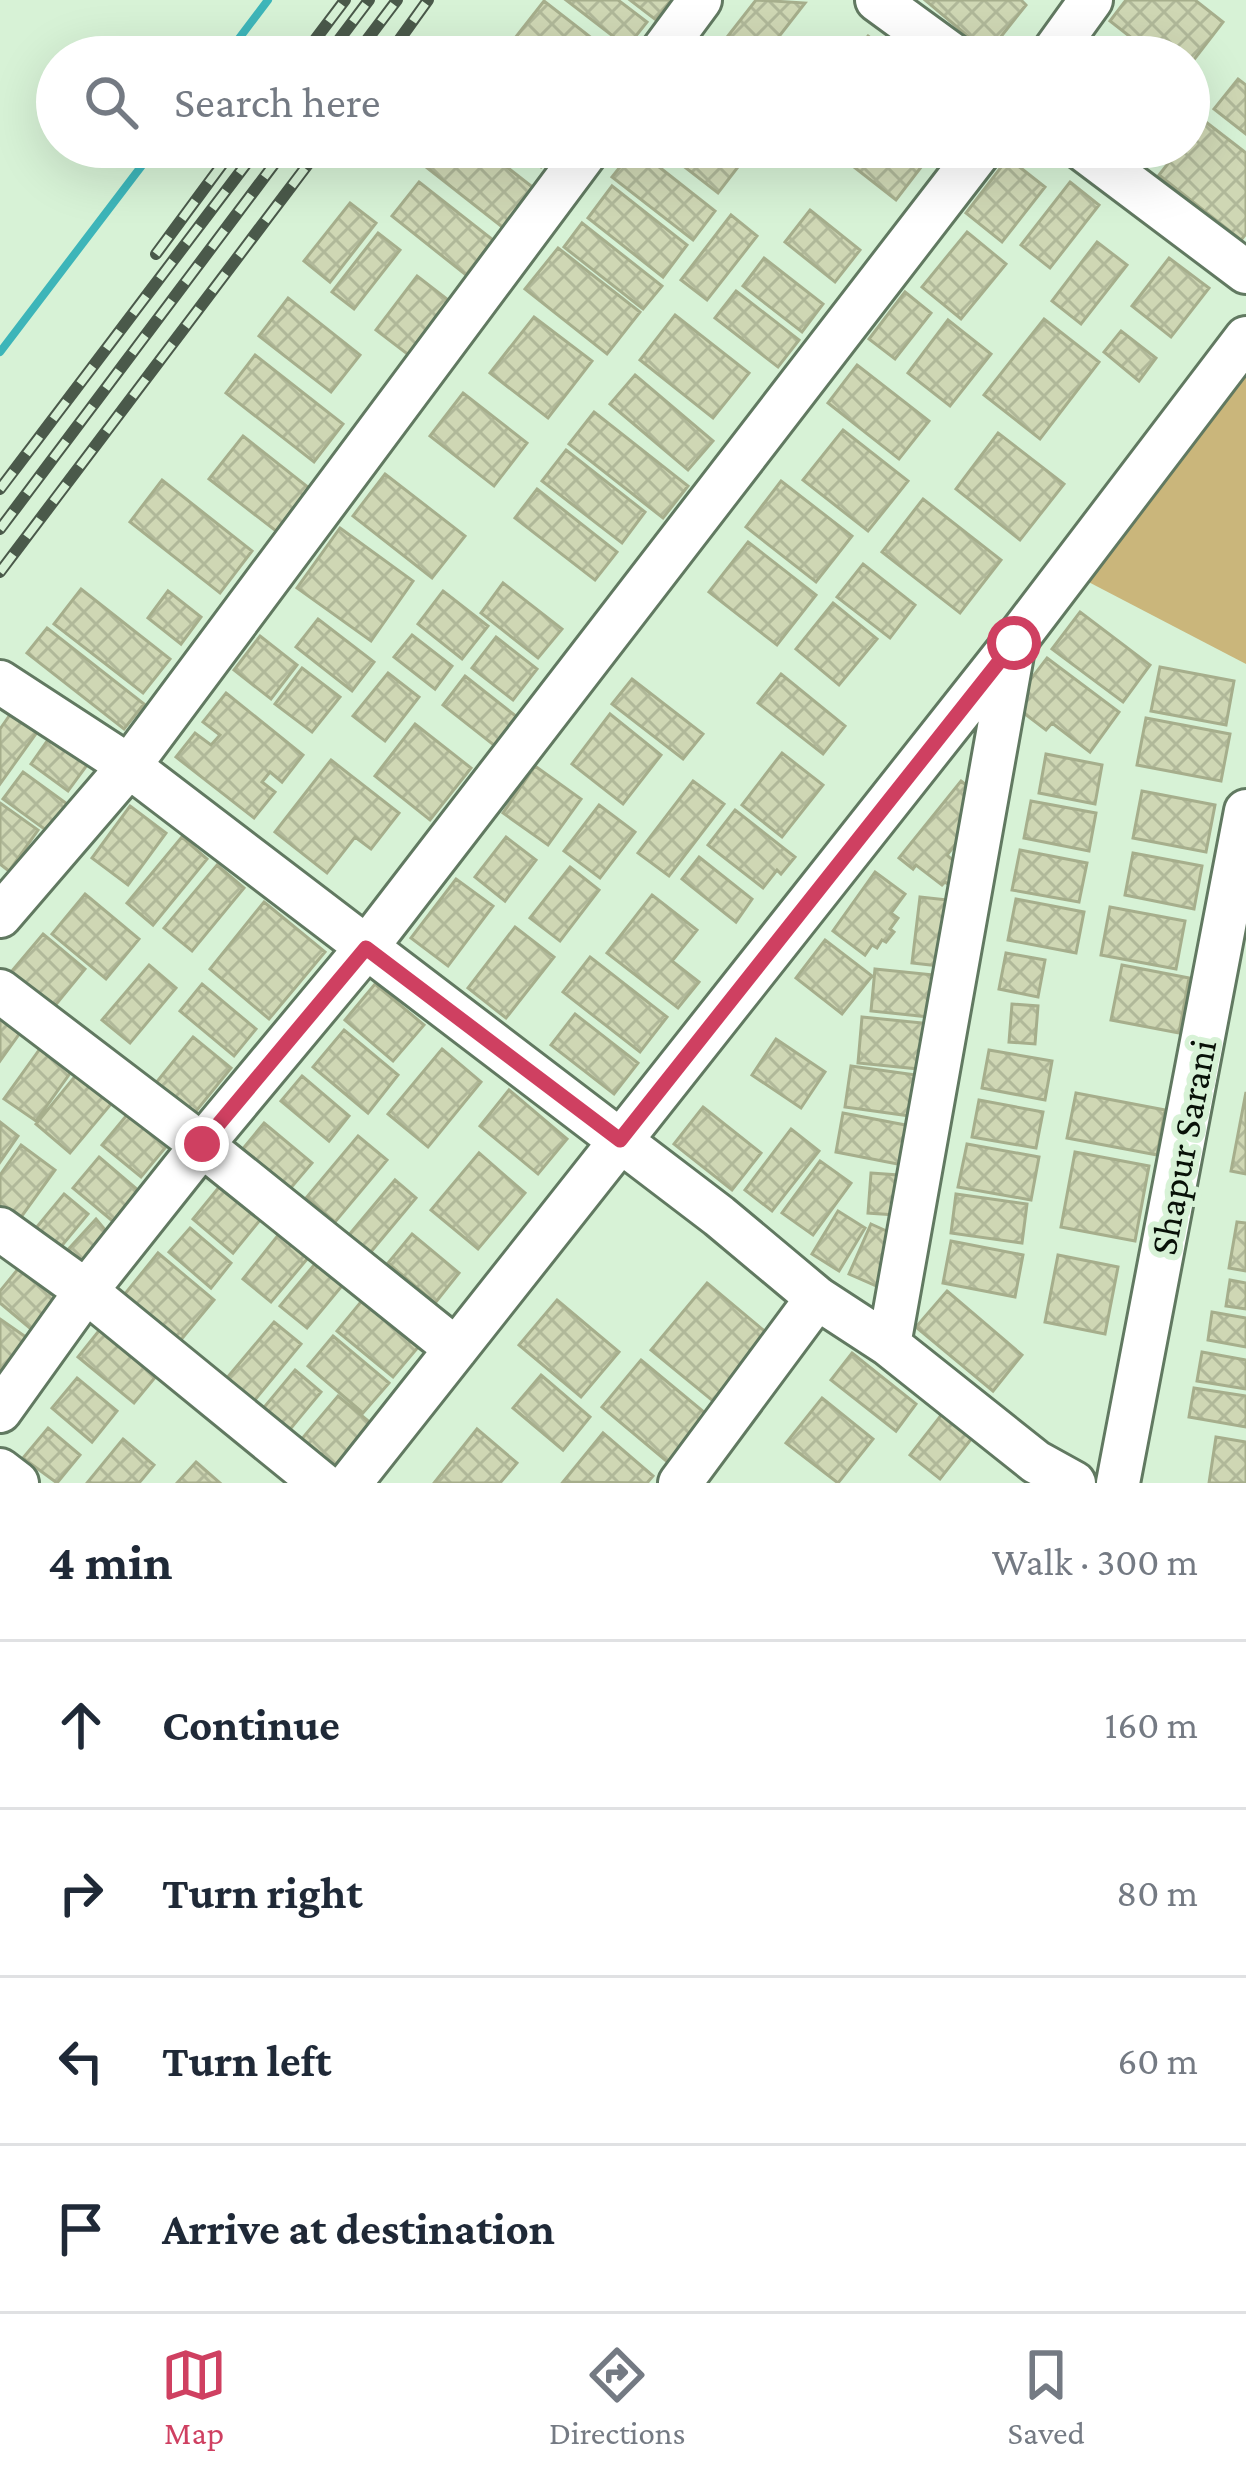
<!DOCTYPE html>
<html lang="en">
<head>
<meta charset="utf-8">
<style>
  :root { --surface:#fff; --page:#f6f6f7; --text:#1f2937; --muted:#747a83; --line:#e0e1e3; --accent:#cf4061 }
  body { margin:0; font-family:"Crimson Pro",serif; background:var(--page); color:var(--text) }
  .stop { position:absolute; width:36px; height:36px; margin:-27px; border:9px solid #cf4061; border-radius:50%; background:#fff }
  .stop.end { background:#cf4061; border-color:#fff; box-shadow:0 3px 12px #0008 }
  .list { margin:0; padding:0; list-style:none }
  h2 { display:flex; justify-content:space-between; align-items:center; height:156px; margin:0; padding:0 48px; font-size:51px }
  h2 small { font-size:39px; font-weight:400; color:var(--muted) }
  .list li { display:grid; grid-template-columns:78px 1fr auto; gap:36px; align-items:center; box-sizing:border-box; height:168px; padding:0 48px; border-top:3px solid var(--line) }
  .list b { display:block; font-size:45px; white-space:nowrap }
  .list em { font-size:39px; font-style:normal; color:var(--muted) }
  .icon { flex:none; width:66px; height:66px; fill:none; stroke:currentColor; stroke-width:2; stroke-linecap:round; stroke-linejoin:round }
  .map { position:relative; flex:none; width:1246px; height:1483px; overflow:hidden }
  .search { position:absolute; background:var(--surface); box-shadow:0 12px 48px #0002; left:36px; right:36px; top:36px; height:132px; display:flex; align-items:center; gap:30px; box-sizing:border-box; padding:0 42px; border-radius:66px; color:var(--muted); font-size:45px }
  .sheet { height:828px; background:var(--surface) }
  nav { display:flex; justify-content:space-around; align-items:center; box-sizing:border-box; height:168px; border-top:3px solid var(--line); background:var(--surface); font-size:33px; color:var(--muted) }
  nav a { display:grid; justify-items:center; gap:6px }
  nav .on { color:var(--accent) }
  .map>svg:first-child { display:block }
</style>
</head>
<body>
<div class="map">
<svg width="1246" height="1483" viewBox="0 0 1246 1483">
  <defs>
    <pattern id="building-cross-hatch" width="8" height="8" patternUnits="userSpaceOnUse" patternTransform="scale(3)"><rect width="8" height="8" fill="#cfd7b4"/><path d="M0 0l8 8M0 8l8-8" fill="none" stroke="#b0b899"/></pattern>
  </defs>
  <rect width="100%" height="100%" fill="#d7f2d6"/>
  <path fill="#cab67b" d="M 1246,359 L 1246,664 L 1077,576 Z"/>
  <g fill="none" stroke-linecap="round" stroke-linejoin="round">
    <path stroke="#3db5b9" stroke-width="8" d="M 225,57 L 268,0
      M 0,352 L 156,147"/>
  </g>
  <path fill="url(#building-cross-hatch)" stroke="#a6ae8c" stroke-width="3" d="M 566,0 L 618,0 L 647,22 L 627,47 Z
    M 630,0 L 671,0 L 656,20 Z
    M 756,0 L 805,3 L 763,57 L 745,57 L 724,41 Z
    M 925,0 L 1021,0 L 1026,5 L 988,53 Z
    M 1126,0 L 1195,0 L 1223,22 L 1189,66 L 1189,57 L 1156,57 L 1110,21 Z
    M 544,1 L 616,57 L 521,57 L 508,47 Z
    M 868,36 L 895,57 L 851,57 Z
    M 1108,39 L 1132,57 L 1076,57 L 1088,41 L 1100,49 Z
    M 1238,79 L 1246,85 L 1246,134 L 1214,109 Z
    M 1202,119 L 1246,153 L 1246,234 L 1241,240 L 1159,175 L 1181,147 L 1189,147 L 1189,136 Z
    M 441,147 L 481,147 L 535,189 L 505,229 L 426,167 Z
    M 515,147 L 557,147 L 541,167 Z
    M 659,147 L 721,147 L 741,163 L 718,193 Z
    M 848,147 L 906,147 L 925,162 L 896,200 L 840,156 Z
    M 1094,147 L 1140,147 L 1132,158 L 1126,154 L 1115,168 Z
    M 635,148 L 715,211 L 693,240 L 612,177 Z
    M 1008,158 L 1045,187 L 1002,242 L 966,213 Z
    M 419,182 L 493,240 L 466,275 L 392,216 Z
    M 1070,182 L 1099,205 L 1050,268 L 1021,245 Z
    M 612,186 L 687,245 L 663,277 L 588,218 Z
    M 350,203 L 376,223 L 330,282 L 304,261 Z
    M 810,210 L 860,250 L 835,282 L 785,242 Z
    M 731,215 L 757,236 L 707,300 L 681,280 Z
    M 582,223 L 662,286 L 643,309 L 564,247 Z
    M 967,232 L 1006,264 L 961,319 L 922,287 Z
    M 378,233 L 400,250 L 354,309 L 332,292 Z
    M 1097,242 L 1127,265 L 1081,324 L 1052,301 Z
    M 558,248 L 640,312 L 607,354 L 525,289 Z
    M 764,258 L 823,304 L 802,332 L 743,286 Z
    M 1169,258 L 1209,288 L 1171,337 L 1132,306 Z
    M 417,276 L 452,303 L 410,356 L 376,330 Z
    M 736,291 L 799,340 L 778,367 L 715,318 Z
    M 905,292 L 931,313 L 895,359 L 869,339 Z
    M 288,298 L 360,355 L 331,392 L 259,336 Z
    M 675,315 L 749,373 L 713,418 L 640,360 Z
    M 534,317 L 592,361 L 548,418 L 490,373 Z
    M 1044,319 L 1099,362 L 1040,439 L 984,395 Z
    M 948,320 L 991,354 L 950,406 L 908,373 Z
    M 1121,331 L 1156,358 L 1139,381 L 1104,352 Z
    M 255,355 L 343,424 L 314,462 L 226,393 Z
    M 857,365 L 929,421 L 899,459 L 828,403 Z
    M 635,375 L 713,441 L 688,470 L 610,404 Z
    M 463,393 L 527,443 L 494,486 L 430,436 Z
    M 594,412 L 688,486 L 663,518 L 569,444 Z
    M 843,430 L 908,481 L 868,531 L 803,480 Z
    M 998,433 L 1064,484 L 1020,540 L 956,489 Z
    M 243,436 L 309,488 L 276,531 L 209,479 Z
    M 566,450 L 645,512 L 622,543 L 542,481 Z
    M 385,474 L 465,536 L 432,578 L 353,516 Z
    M 162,480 L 252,551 L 220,593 L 130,522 Z
    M 781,481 L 852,536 L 816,582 L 746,527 Z
    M 537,489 L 617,552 L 595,580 L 515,518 Z
    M 923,499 L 1001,560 L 960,613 L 882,552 Z
    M 340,528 L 413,581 L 371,641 L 297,588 Z
    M 748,542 L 816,595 L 777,645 L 709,592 Z
    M 863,564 L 915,605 L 890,638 L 837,597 Z
    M 503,583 L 562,629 L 538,658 L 481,613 Z
    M 81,589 L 170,659 L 143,693 L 54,624 Z
    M 168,591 L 201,617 L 181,644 L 148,618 Z
    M 443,591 L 488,626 L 462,659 L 418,624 Z
    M 833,603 L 877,639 L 839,685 L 796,649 Z
    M 1080,612 L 1150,665 L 1123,702 L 1052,649 Z
    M 318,619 L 374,662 L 352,691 L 296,647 Z
    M 47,628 L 144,704 L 124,729 L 27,653 Z
    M 412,635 L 452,666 L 435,689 L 394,657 Z
    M 260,636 L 297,665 L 271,699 L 234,670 Z
    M 496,637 L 537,669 L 513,700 L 472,668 Z
    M 1047,658 L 1119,712 L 1090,752 L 1052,723 L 1046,730 L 1012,704 Z
    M 1160,667 L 1234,681 L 1226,725 L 1151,711 Z
    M 302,668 L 340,697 L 312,732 L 275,704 Z
    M 388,673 L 419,697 L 385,741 L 353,716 Z
    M 781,674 L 845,726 L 823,754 L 758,703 Z
    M 465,676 L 517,717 L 495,746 L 443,705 Z
    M 632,679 L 703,734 L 683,759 L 612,704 Z
    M 226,693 L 303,755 L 282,782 L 270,772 L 262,782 L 275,792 L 254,818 L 176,757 L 195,733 L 211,745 L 220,735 L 203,722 Z
    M 14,709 L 40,728 L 0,784 L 0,729 Z
    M 610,714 L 661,755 L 623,804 L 572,764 Z
    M 1146,718 L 1230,734 L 1221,781 L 1137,765 Z
    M 415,724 L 471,768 L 430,820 L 375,776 Z
    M 52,734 L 90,761 L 68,791 L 31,764 Z
    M 782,753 L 823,785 L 782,837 L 742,805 Z
    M 1046,754 L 1102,765 L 1095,804 L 1039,793 Z
    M 331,760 L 399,813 L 371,849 L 355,837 L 327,873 L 275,832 Z
    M 535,766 L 581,799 L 548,845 L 503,813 Z
    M 23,772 L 70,806 L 50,833 L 3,799 Z
    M 693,781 L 724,804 L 669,876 L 638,853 Z
    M 961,781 L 975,792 L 964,806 L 968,809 L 963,835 L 947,855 L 957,864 L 950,872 L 955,877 L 949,885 L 945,882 L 942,885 L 916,865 L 913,869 L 899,858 Z
    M 1142,791 L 1215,805 L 1206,852 L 1133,838 Z
    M 1031,801 L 1096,813 L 1089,851 L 1024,838 Z
    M 0,803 L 38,830 L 9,871 L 0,864 Z
    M 599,805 L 635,832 L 600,878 L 564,851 Z
    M 130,806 L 166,833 L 128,885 L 92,858 Z
    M 735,810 L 795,857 L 781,874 L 777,870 L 763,888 L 708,845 Z
    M 182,837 L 207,859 L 153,925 L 127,903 Z
    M 506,837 L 536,860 L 505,901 L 475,877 Z
    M 1020,850 L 1087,863 L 1079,902 L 1012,890 Z
    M 1133,853 L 1202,866 L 1194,909 L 1125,895 Z
    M 699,857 L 752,899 L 736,922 L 682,879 Z
    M 217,865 L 244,888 L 192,951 L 164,928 Z
    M 570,867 L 599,890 L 560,941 L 530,918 Z
    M 875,872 L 905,894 L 891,913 L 898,918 L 890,929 L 894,932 L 886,942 L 882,940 L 877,948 L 872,945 L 865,955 L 833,931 Z
    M 456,879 L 493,906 L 448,966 L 411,938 Z
    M 85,894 L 139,939 L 106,979 L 52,934 Z
    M 652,895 L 697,930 L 672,961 L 699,982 L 678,1008 L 607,953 Z
    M 920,897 L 957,901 L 949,967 L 912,963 Z
    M 1016,899 L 1084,912 L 1076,953 L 1008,940 Z
    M 264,902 L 325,952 L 269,1019 L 210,969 Z
    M 1110,907 L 1185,921 L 1176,969 L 1101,955 Z
    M 515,927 L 554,957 L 506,1018 L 468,988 Z
    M 43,934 L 85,969 L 49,1013 L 6,978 Z
    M 825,940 L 872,976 L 842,1014 L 796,978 Z
    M 1006,953 L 1045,960 L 1038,997 L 999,989 Z
    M 590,957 L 667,1017 L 640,1052 L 563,992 Z
    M 149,965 L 176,988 L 130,1043 L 102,1020 Z
    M 1122,965 L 1189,978 L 1179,1033 L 1111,1020 Z
    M 875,969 L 944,976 L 939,1018 L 871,1011 Z
    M 202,984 L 256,1029 L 234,1056 L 180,1011 Z
    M 375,984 L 424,1025 L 393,1061 L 345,1020 Z
    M 0,1003 L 27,1023 L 0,1061 Z
    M 1012,1004 L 1038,1006 L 1035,1044 L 1009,1042 Z
    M 575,1014 L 638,1063 L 614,1094 L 551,1045 Z
    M 862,1017 L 933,1024 L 929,1070 L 858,1063 Z
    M 344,1030 L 398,1075 L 368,1113 L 313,1067 Z
    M 52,1032 L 83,1055 L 36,1121 L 4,1099 Z
    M 193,1037 L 231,1068 L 193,1115 L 155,1084 Z
    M 776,1039 L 825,1072 L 801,1108 L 752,1075 Z
    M 442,1049 L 481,1082 L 428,1147 L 388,1114 Z
    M 989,1050 L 1052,1061 L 1045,1100 L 982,1088 Z
    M 851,1066 L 923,1076 L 917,1117 L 845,1107 Z
    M 81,1069 L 116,1098 L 70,1153 L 36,1124 Z
    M 302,1076 L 349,1116 L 329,1141 L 281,1101 Z
    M 509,1090 L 567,1139 L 538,1174 L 480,1126 Z
    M 1246,1092 L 1246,1174 L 1231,1171 Z
    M 1076,1093 L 1165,1110 L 1157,1155 L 1067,1138 Z
    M 979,1100 L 1043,1112 L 1036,1148 L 972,1137 Z
    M 703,1107 L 761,1153 L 732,1190 L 674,1144 Z
    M 131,1110 L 170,1142 L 141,1177 L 102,1145 Z
    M 843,1113 L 921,1128 L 913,1167 L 836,1152 Z
    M 0,1122 L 18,1136 L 0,1162 Z
    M 264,1123 L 312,1163 L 289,1190 L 241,1151 Z
    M 791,1129 L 819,1151 L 772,1211 L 745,1190 Z
    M 358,1136 L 387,1160 L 335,1222 L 306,1198 Z
    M 967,1144 L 1039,1157 L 1031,1200 L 958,1187 Z
    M 21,1145 L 55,1170 L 19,1220 L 0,1207 L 0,1175 Z
    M 1075,1152 L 1149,1166 L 1135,1241 L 1061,1227 Z
    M 479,1153 L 525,1193 L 478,1249 L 431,1210 Z
    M 99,1157 L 146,1197 L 121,1228 L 73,1188 Z
    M 820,1161 L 851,1183 L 813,1235 L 782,1213 Z
    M 871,1173 L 912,1176 L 909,1216 L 868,1213 Z
    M 225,1180 L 265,1214 L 233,1253 L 193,1219 Z
    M 395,1180 L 416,1198 L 369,1254 L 348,1236 Z
    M 64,1194 L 88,1214 L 55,1254 L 31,1234 Z
    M 956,1194 L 1027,1204 L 1022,1243 L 951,1233 Z
    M 838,1211 L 865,1228 L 839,1271 L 812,1254 Z
    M 96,1219 L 116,1243 L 84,1279 L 63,1255 Z
    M 1237,1222 L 1246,1223 L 1246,1271 L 1229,1268 Z
    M 871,1224 L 902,1238 L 881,1288 L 849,1274 Z
    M 190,1228 L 231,1263 L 211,1288 L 169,1252 Z
    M 284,1228 L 313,1252 L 271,1302 L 243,1279 Z
    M 412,1234 L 459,1273 L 435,1303 L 388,1263 Z
    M 951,1241 L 1023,1255 L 1015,1297 L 943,1283 Z
    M 158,1253 L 214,1300 L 179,1342 L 124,1295 Z
    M 1058,1255 L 1118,1267 L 1105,1334 L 1045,1322 Z
    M 319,1259 L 346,1281 L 307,1328 L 280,1306 Z
    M 23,1263 L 68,1300 L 38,1335 L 0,1303 L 0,1291 Z
    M 1230,1280 L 1246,1283 L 1246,1309 L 1226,1306 Z
    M 707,1283 L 768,1334 L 713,1401 L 651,1350 Z
    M 374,1286 L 430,1333 L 393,1377 L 337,1331 Z
    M 947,1291 L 1022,1355 L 993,1391 L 916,1327 Z
    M 557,1300 L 619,1352 L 581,1397 L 519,1345 Z
    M 1212,1312 L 1246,1318 L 1246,1347 L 1208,1340 Z
    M 0,1319 L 33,1342 L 0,1376 Z
    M 106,1322 L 162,1369 L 134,1403 L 78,1357 Z
    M 274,1322 L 301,1344 L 253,1402 L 226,1379 Z
    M 333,1336 L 389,1383 L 363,1413 L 308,1366 Z
    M 1202,1352 L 1246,1360 L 1246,1389 L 1197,1381 Z
    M 852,1353 L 916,1404 L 896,1431 L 831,1380 Z
    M 641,1360 L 711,1418 L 671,1465 L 602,1407 Z
    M 295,1370 L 321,1392 L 287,1433 L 261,1411 Z
    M 541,1375 L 590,1417 L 563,1450 L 513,1408 Z
    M 77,1378 L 117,1411 L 92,1442 L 52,1408 Z
    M 1194,1388 L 1246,1396 L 1246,1427 L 1189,1417 Z
    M 338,1396 L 373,1425 L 335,1470 L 300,1441 Z
    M 822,1398 L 873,1439 L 838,1483 L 786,1443 Z
    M 942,1414 L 972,1438 L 940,1479 L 910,1455 Z
    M 48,1428 L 80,1455 L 57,1483 L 23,1458 Z
    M 477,1429 L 517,1463 L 500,1483 L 434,1483 Z
    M 603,1433 L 653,1476 L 647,1483 L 563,1482 Z
    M 1216,1437 L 1246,1442 L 1246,1483 L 1209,1483 Z
    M 123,1439 L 154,1465 L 139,1483 L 87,1483 Z
    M 196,1462 L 220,1483 L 177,1483 Z"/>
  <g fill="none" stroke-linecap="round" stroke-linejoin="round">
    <defs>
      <path id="minor" d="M 877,0 L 955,57
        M 658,57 L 700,0
        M 1050,57 L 1091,0
        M 1080,147 L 1246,272
        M 0,682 L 129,766 L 719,1216 L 817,1298 L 889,1345 L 1036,1462 L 1074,1483
        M 0,916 L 129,766 L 590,147
        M 0,991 L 202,1145 L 456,1349
        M 0,1229 L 86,1291 L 321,1483
        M 889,1345 L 1013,649
        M 0,1411 L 86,1291 L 202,1145 L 366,948 L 983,147
        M 0,1470 L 17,1483
        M 350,1483 L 1014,643 L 1246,338
        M 680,1483 L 817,1298
        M 1118,1483 L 1246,811"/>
    </defs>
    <use href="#minor" stroke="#617961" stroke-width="48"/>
    <use href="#minor" stroke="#fff" stroke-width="42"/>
    <defs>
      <path id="rail" d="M 302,57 L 345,0
        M 326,57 L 369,0
        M 354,57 L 397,0
        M 387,57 L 428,0
        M 156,254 L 235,147
        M 0,489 L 259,147
        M 0,529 L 287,147
        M 0,572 L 321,147"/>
    </defs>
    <use href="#rail" stroke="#4a594a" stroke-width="12"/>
    <use href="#rail" stroke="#d7f2d6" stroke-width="8" stroke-dasharray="22" stroke-linecap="butt"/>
  </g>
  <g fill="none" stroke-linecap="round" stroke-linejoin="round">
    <path stroke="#cf4061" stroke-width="15" d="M 202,1144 L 366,948 L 620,1140 L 1014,643"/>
  </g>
  <g text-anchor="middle" stroke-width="12" stroke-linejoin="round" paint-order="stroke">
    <g font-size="39" fill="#081108" stroke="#d7f2d6">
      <text transform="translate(1182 1147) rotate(-79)" y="14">Shapur Sarani</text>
    </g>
  </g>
</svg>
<div class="stop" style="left:1014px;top:643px"></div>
<div class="stop end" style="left:202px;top:1144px"></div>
<div class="search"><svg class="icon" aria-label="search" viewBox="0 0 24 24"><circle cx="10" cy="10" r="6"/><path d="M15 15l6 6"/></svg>Search here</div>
</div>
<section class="sheet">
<h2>4 min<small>Walk · 300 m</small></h2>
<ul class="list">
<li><svg class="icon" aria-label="ahead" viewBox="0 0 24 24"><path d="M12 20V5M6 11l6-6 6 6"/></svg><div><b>Continue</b></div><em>160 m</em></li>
<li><svg class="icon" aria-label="right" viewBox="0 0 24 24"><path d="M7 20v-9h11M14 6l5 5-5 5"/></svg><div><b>Turn right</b></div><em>80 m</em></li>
<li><svg class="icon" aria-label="left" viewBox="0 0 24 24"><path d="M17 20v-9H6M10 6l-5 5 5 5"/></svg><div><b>Turn left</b></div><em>60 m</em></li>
<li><svg class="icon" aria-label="arrive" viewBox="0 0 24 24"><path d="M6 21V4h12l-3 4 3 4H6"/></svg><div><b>Arrive at destination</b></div></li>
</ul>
</section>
<nav>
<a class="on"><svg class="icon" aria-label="map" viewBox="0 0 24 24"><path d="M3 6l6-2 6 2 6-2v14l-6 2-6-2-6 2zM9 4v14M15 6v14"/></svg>Map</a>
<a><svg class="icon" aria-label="directions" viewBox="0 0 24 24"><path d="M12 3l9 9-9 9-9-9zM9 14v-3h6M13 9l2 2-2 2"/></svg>Directions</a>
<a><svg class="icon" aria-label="saved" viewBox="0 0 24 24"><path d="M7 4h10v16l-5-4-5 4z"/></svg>Saved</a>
</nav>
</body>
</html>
